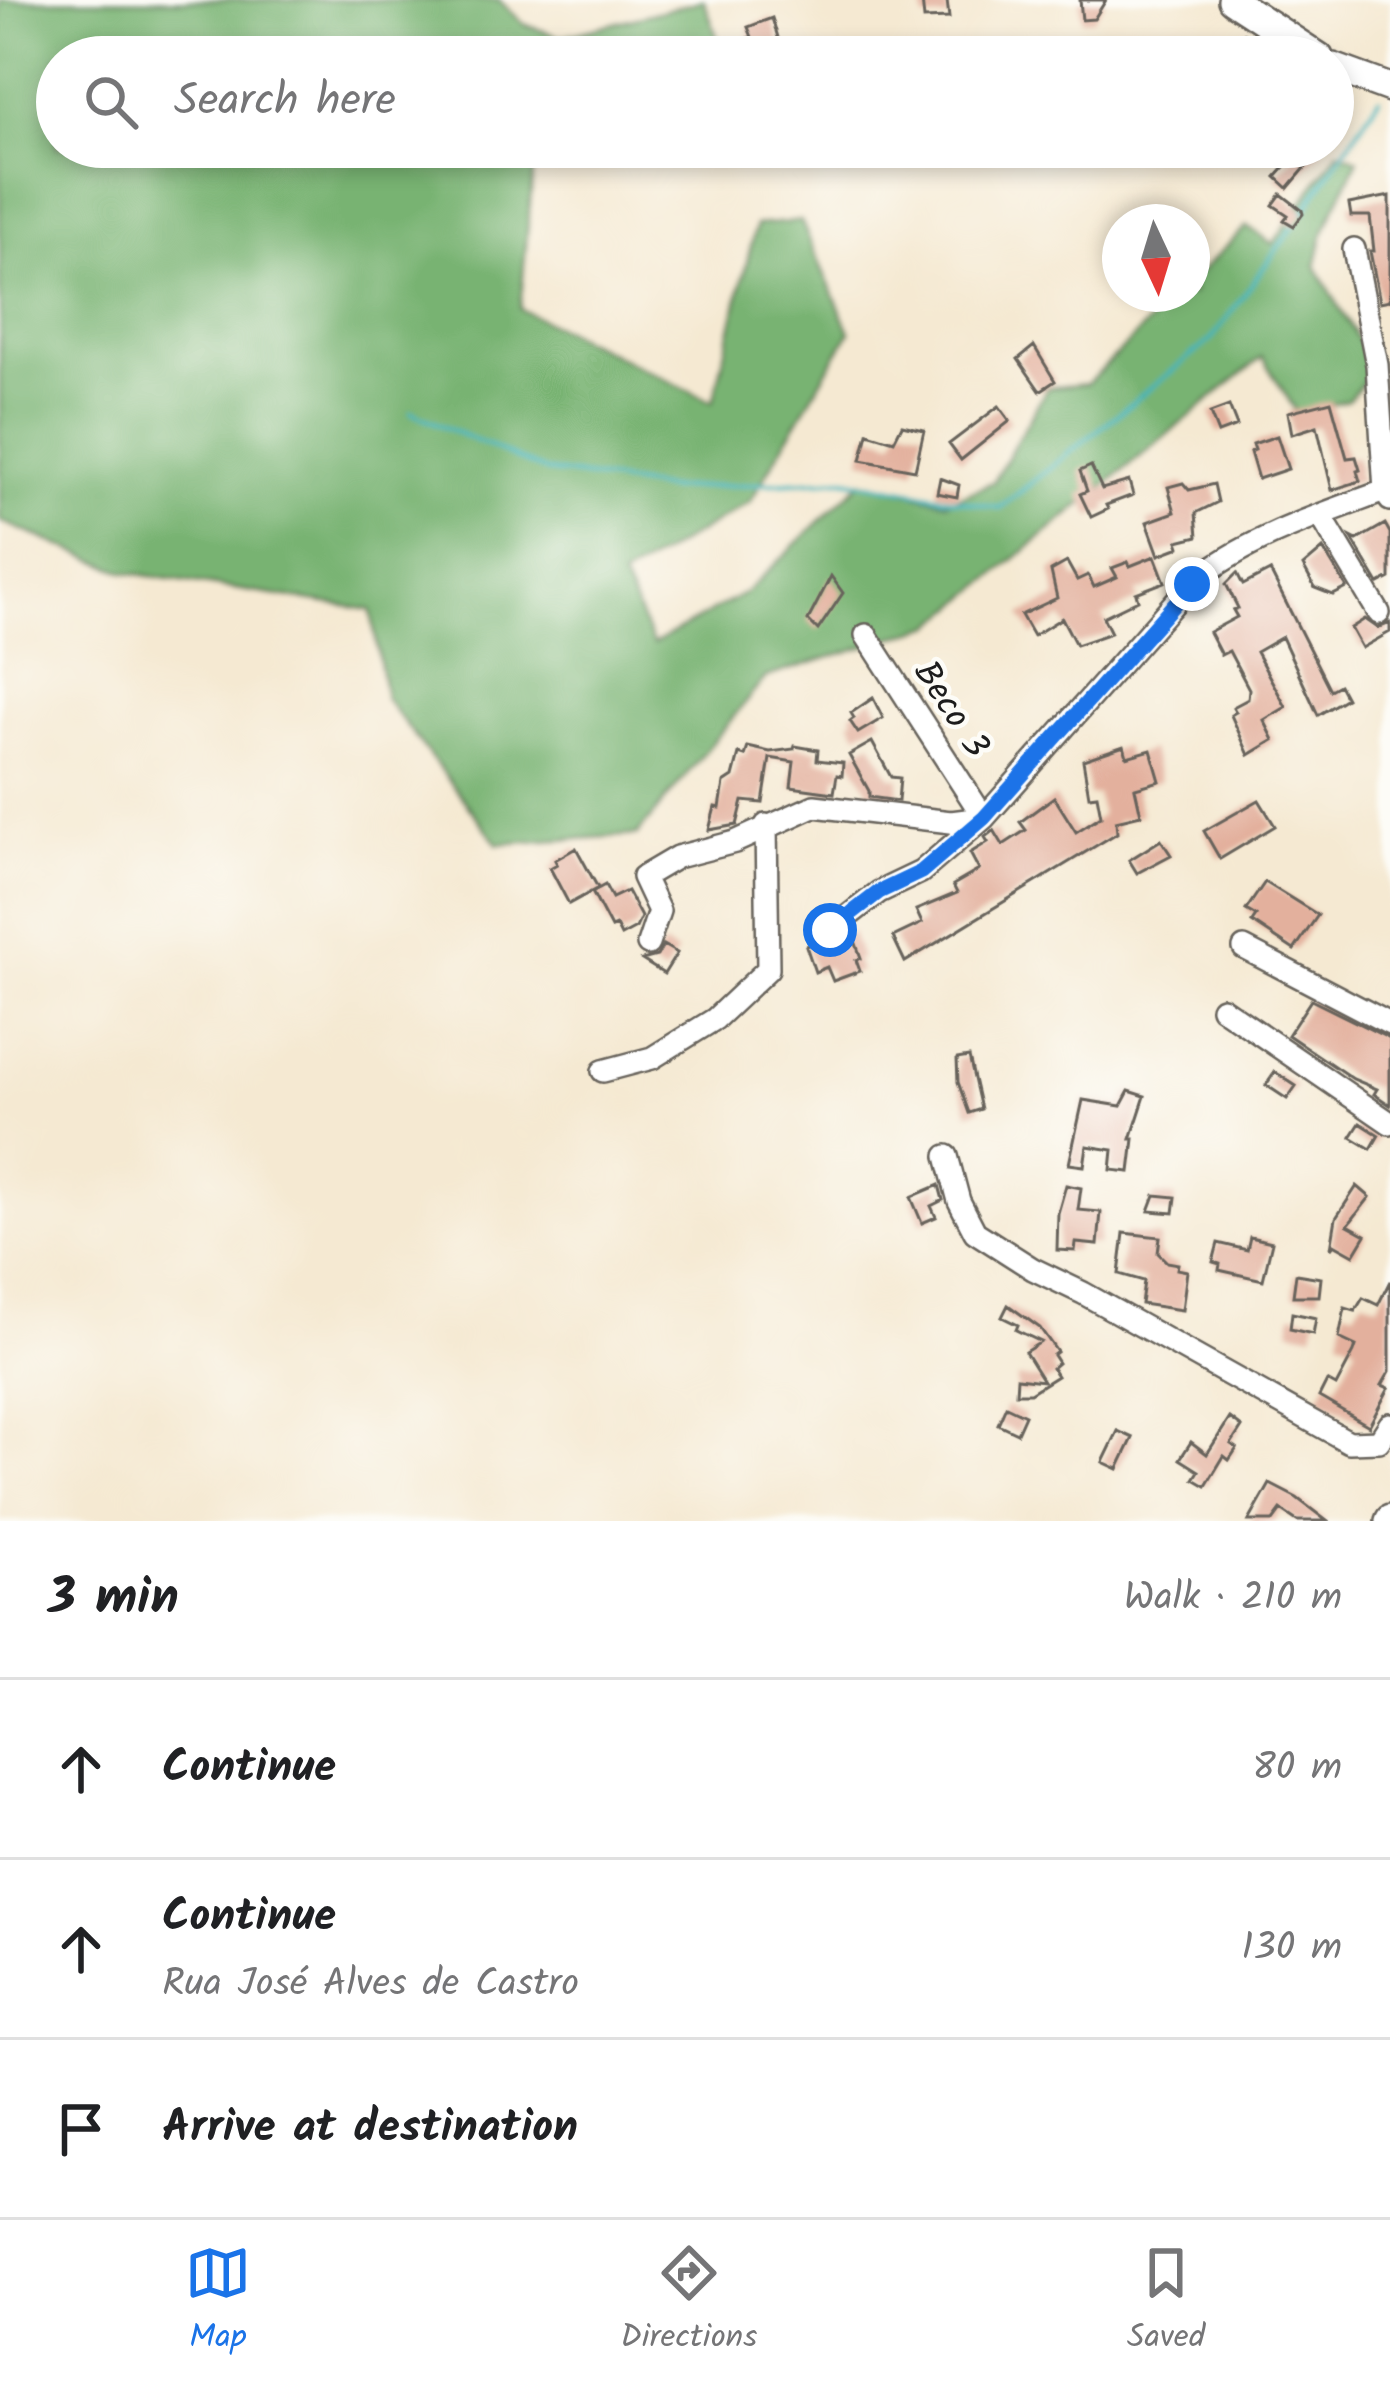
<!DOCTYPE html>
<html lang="en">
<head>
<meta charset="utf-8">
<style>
  :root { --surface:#fff; --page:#f2f2f2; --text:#202124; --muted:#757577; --line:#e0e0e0; --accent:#1a73e8 }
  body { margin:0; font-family:Kalam,sans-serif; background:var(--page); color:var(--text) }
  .compass { position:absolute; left:1102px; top:204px; width:108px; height:108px; border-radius:50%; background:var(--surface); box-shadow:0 6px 18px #0003; rotate:176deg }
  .stop { position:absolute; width:36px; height:36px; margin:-27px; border:9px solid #1a73e8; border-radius:50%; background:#fff }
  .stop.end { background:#1a73e8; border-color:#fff; box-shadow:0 3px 12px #0008 }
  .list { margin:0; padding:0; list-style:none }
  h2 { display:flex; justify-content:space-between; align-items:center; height:156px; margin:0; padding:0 48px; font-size:51px }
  h2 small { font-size:39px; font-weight:400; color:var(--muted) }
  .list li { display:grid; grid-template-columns:78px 1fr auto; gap:36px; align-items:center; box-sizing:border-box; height:180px; padding:0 48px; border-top:3px solid var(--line) }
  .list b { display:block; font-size:45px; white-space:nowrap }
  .list p { margin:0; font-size:39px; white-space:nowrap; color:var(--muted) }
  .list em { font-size:39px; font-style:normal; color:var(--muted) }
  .icon { flex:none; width:66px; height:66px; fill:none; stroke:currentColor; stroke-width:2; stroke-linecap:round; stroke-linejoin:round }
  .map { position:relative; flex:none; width:1390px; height:1521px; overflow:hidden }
  .search { position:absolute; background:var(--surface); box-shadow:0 6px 18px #0003; left:36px; right:36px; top:36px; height:132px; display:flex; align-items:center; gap:30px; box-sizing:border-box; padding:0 42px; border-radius:66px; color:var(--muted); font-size:45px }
  .sheet { height:696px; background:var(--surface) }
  nav { display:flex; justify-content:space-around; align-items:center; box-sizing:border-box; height:168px; border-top:3px solid var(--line); background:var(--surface); font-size:33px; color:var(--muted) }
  nav a { display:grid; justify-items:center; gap:6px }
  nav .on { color:var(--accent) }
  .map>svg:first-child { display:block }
</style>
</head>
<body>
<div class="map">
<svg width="1390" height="1521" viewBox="0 0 1390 1521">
  <rect width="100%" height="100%" fill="#fdfcf7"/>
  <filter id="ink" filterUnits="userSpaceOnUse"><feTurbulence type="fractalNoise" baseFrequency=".00833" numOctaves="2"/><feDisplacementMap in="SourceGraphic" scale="24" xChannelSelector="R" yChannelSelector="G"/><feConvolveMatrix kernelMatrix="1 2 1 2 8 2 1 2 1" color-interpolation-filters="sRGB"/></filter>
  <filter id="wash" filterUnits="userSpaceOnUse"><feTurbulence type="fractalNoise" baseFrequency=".004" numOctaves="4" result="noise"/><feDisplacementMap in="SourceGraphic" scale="48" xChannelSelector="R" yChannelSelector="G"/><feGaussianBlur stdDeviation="2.7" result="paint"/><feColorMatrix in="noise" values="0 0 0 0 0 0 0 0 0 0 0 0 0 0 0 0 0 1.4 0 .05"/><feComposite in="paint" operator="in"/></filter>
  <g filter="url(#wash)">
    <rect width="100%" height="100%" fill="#f5e9d2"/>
    <path fill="#78b372" stroke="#4a6847" stroke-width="3" d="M 0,0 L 499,0 L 524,24 L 560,37 L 704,0 L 724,57 L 57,57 L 57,147 L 575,147 L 534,161 L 520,309 L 713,402 L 756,225 L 801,221 L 850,332 L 750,502 L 622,578 L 653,644 L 745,593 L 862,481 L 947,502 L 993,482 L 1047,388 L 1087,384 L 1178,294 L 1192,294 L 1192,280 L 1247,226 L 1273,244 L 1338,151 L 1358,159 L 1324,232 L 1316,266 L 1375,370 L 1348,400 L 1297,413 L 1262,357 L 934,625 L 766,677 L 637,835 L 498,844 L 385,698 L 371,610 L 124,572 L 0,521 Z"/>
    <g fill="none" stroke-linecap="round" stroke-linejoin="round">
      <path stroke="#45b5bb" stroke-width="4.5" d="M 1303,213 L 1379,98
        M 411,412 L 545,471 L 667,489 L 845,479 L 1000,508 L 1211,340 L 1296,223"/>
    </g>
    <g id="blocks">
      <path fill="#e3b09d" d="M 922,0 L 947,0 L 949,18 L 924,19 Z
        M 1080,0 L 1106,0 L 1094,19 L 1082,20 Z
        M 772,18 L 784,57 L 752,57 L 744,39 L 752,37 L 748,27 Z
        M 1244,33 L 1256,41 L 1253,48 L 1269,57 L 1227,57 Z
        M 1303,147 L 1323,147 L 1288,188 L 1276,177 Z
        M 1281,194 L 1302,210 L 1303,214 L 1294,226 L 1284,220 L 1288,215 L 1273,205 Z
        M 1390,196 L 1390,300 L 1380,302 L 1370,251 L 1374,251 L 1370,216 L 1351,216 L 1349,204 Z
        M 1034,346 L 1055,381 L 1040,391 L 1018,359 Z
        M 1331,401 L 1347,458 L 1356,457 L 1360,470 L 1357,471 L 1360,481 L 1332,490 L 1317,426 L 1292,434 L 1288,412 Z
        M 999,406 L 1010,421 L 961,460 L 949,444 Z
        M 1229,406 L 1237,426 L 1218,433 L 1210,413 Z
        M 902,425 L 924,430 L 915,470 L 861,460 L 868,433 L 894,441 Z
        M 1277,436 L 1288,469 L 1258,479 L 1250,452 L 1255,450 L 1253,444 Z
        M 1091,466 L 1102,489 L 1129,481 L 1133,495 L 1106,505 L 1108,509 L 1091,517 L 1080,494 L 1087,491 L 1080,471 Z
        M 940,478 L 959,485 L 957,497 L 937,493 Z
        M 1183,483 L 1189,490 L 1214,484 L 1218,502 L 1196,513 L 1198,536 L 1178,541 L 1180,547 L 1159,555 L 1147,522 L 1175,512 L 1168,487 Z
        M 1385,524 L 1390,533 L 1390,578 L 1379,584 L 1351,537 L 1357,540 Z
        M 1323,549 L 1347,588 L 1333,595 L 1315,588 L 1303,566 Z
        M 1155,556 L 1165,582 L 1136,593 L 1138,600 L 1103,617 L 1111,633 L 1076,645 L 1062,618 L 1033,636 L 1021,615 L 1057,598 L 1051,571 L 1067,562 L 1077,580 L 1088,575 L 1094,587 L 1117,577 L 1112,568 L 1128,562 L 1130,566 Z
        M 1270,571 L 1330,690 L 1339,685 L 1346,698 L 1318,715 L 1282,637 L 1256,652 L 1286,707 L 1264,720 L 1274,740 L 1249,755 L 1231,715 L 1236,712 L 1233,707 L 1248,699 L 1249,689 L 1229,651 L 1221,655 L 1209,632 L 1237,617 L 1233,610 L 1238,608 L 1226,584 L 1237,573 L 1243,585 Z
        M 831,576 L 843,593 L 818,630 L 808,620 Z
        M 1365,619 L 1378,628 L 1390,623 L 1390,632 L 1362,648 L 1351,628 Z
        M 873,698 L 883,718 L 858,733 L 850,721 L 854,718 L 851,713 Z
        M 872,742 L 891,777 L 900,778 L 898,801 L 869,797 L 869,791 L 849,755 Z
        M 795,746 L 818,750 L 817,760 L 843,763 L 842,776 L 837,775 L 834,793 L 791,787 L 794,762 L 770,758 L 763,803 L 743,801 L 737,825 L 709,830 L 715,807 L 720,808 L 724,783 L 733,777 L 739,754 L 745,756 L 748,747 L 770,752 L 794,749 Z
        M 1124,746 L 1127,757 L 1151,750 L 1160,781 L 1135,788 L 1141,815 L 1116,821 L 1117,833 L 905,962 L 893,937 L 922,923 L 916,910 L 957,893 L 953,885 L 979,870 L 970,853 L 988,842 L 985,837 L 994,830 L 1003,845 L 1026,830 L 1020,822 L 1054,797 L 1076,832 L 1101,816 L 1097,795 L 1089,796 L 1083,760 Z
        M 1259,800 L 1275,826 L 1220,859 L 1204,831 Z
        M 1161,840 L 1171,855 L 1137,873 L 1129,860 Z
        M 576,848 L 598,888 L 569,904 L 550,868 L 557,864 L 555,860 Z
        M 1265,882 L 1318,915 L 1294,950 L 1252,922 L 1256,916 L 1246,910 Z
        M 605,885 L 612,898 L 627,891 L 641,917 L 636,928 L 621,936 L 616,926 L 611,928 L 592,892 Z
        M 852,932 L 861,958 L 856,960 L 860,971 L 833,981 L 827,967 L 815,972 L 806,946 L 820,941 L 833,945 Z
        M 663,945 L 677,953 L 664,974 L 642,960 L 657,956 Z
        M 1311,1000 L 1390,1039 L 1390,1105 L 1374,1094 L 1377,1089 L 1353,1079 L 1288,1035 Z
        M 969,1057 L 981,1109 L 969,1113 L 958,1082 L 957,1059 Z
        M 1275,1072 L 1296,1086 L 1287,1099 L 1266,1085 Z
        M 1129,1091 L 1145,1096 L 1131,1139 L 1134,1139 L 1130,1172 L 1111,1170 L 1113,1150 L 1087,1146 L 1084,1166 L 1069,1164 L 1083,1100 L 1121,1106 Z
        M 1360,1123 L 1379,1135 L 1371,1149 L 1351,1137 Z
        M 939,1185 L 943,1200 L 931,1206 L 936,1217 L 922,1223 L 911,1197 Z
        M 1066,1185 L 1081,1188 L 1078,1210 L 1101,1212 L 1098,1245 L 1076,1243 L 1075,1251 L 1057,1250 L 1058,1213 Z
        M 1357,1186 L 1370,1197 L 1348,1225 L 1366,1235 L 1354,1255 L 1334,1244 L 1331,1248 L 1336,1218 Z
        M 1155,1195 L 1176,1197 L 1174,1213 L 1149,1211 Z
        M 1124,1233 L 1160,1237 L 1158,1253 L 1167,1262 L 1178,1264 L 1177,1269 L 1187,1271 L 1182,1310 L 1141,1304 L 1144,1281 L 1119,1274 Z
        M 1250,1237 L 1272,1242 L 1263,1280 L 1219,1270 L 1220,1264 L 1213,1262 L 1218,1243 L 1247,1250 Z
        M 1296,1274 L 1321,1278 L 1319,1296 L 1293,1296 Z
        M 1390,1281 L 1390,1371 L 1382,1385 L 1389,1388 L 1369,1426 L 1319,1397 L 1327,1381 L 1336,1386 L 1354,1352 L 1356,1346 L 1339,1338 L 1345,1308 L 1355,1311 L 1363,1298 L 1378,1305 Z
        M 1008,1305 L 1040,1328 L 1057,1352 L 1053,1355 L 1058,1363 L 1052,1368 L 1057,1376 L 1030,1393 L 1016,1393 L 1017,1378 L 1043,1381 L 1025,1352 L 1041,1342 L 1016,1330 L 1018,1325 L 1002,1317 Z
        M 1292,1313 L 1316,1318 L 1313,1334 L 1290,1329 Z
        M 1006,1406 L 1025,1415 L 1017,1433 L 998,1424 Z
        M 1230,1418 L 1242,1427 L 1231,1444 L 1237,1448 L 1229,1460 L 1224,1456 L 1206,1486 L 1194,1479 L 1199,1471 L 1180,1459 L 1191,1442 L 1207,1454 Z
        M 1118,1431 L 1133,1438 L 1118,1469 L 1103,1462 Z
        M 1270,1484 L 1297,1498 L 1327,1521 L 1297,1521 L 1281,1510 L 1273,1521 L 1249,1521 Z"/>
    </g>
  </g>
  <g filter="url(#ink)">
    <use href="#blocks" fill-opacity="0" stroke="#68645c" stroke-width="3"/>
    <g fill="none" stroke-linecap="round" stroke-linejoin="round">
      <defs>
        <path id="minor" d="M 1354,249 L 1377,365 L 1385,491 L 1390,500
          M 1321,516 L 1379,613
          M 866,635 L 984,818
          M 830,930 L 879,892 L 921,872 L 984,818 L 1192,583 C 1248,537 1323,514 1390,489
          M 648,944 L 659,911 L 643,877 L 677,857 L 735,842 L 814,806 L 951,822 L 983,818
          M 1244,948 L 1390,1024
          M 1222,1008 L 1390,1123
          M 603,1071 L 652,1058 L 715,1019 L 768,969 L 766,825
          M 947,1156 L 959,1201 L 975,1232 L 1033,1269 L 1083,1293 L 1349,1442 L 1379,1441 L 1390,1424"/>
        <path id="major" d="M 1232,0 L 1319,57
          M 1333,67 L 1390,88
          M 1389,1521 L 1390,1519"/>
      </defs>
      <use href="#minor" stroke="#68645c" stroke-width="26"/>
      <use href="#major" stroke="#68645c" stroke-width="32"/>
      <use href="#minor" stroke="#fff" stroke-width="21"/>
      <use href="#major" stroke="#fff" stroke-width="27"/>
    </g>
  </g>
  <g fill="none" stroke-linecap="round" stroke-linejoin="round" filter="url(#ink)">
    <path stroke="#1a73e8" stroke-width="15" d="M 830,930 L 879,892 L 921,872 L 984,818 L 1192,584"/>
  </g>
  <g text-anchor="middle" stroke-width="9" stroke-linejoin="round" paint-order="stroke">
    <g font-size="36" fill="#1c1c1c" stroke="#fdfcf7">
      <text transform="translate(953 708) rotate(57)" y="13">Beco 3</text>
    </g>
  </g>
</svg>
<svg class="compass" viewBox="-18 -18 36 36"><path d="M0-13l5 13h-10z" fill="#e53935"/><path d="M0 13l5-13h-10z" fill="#757577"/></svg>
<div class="stop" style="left:830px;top:930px"></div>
<div class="stop end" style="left:1192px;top:584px"></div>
<div class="search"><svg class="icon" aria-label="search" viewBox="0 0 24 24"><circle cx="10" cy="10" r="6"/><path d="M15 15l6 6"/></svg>Search here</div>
</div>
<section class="sheet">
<h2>3 min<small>Walk · 210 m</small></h2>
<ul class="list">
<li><svg class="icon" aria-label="ahead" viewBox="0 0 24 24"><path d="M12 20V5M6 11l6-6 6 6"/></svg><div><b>Continue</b></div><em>80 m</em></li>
<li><svg class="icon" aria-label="ahead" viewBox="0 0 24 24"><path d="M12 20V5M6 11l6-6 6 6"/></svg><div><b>Continue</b><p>Rua José Alves de Castro</p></div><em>130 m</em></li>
<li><svg class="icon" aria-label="arrive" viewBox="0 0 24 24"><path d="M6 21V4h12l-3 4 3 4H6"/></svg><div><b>Arrive at destination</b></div></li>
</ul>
</section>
<nav>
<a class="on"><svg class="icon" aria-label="map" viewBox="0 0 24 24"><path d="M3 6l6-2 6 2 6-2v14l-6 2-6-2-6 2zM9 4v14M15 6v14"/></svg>Map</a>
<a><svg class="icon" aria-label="directions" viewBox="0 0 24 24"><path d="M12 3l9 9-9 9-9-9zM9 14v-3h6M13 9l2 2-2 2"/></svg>Directions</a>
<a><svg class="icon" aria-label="saved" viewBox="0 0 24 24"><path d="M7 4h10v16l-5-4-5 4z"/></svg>Saved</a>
</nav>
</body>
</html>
